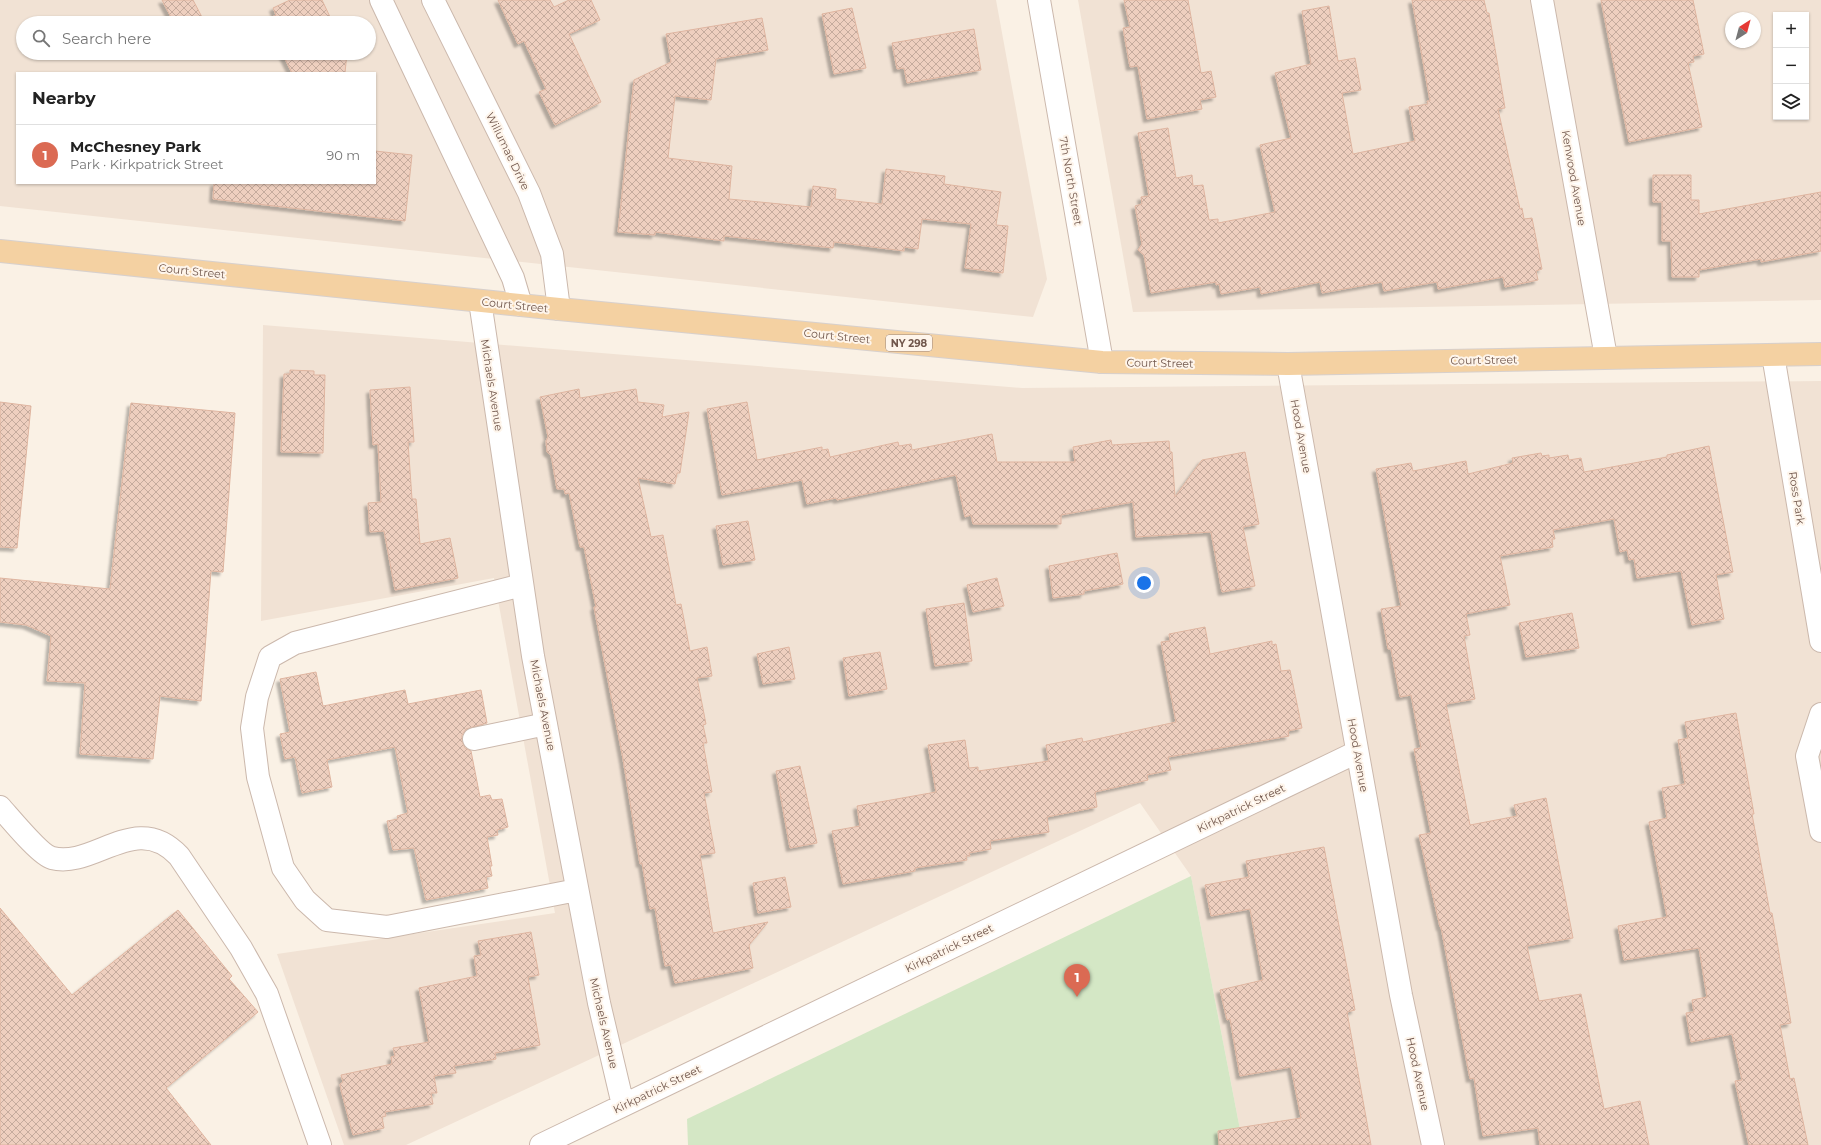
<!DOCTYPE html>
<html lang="en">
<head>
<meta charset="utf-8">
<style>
  :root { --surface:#fff; --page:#f2f2f2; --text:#222; --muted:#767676; --line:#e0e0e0; --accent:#db6a53 }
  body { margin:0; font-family:Montserrat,sans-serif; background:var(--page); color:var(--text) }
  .controls { position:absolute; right:12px; top:12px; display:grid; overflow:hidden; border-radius:0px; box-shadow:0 1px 3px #0004 }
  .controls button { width:36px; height:36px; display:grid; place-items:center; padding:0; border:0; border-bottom:1px solid var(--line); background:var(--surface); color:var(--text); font:20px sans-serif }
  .compass { position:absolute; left:1725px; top:12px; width:36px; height:36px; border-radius:50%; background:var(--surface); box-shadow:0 1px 3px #0004; rotate:36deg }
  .you { position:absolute; left:1144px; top:583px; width:14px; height:14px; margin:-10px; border:3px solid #fff; border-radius:50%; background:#1a73e8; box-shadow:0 0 0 6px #1a73e833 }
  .badge { display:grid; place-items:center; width:26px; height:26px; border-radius:50%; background:var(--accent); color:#fff; font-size:13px; font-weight:700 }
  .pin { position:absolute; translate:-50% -33px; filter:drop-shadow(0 1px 2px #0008) }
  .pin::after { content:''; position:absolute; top:21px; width:14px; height:12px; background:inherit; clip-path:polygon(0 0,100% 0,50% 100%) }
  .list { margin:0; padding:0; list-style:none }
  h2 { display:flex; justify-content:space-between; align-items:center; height:52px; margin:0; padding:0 16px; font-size:17px }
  h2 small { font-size:13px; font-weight:400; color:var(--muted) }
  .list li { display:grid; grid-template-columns:26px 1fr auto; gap:12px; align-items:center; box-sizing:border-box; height:60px; padding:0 16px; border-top:1px solid var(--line) }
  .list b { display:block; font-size:15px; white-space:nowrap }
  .list p { margin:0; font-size:13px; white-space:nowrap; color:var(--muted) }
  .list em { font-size:13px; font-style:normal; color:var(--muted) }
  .icon { flex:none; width:22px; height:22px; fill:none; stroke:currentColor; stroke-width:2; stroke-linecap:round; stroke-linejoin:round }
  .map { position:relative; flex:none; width:1821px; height:1145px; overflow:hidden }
  .search { position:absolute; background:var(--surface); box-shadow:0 1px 3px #0004; left:16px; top:16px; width:360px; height:44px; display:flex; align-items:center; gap:10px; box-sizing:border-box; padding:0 14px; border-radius:22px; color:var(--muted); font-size:15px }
  .panel { position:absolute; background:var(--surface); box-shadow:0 1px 3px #0004; left:16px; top:72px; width:360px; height:112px; border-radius:0px }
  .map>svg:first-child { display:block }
</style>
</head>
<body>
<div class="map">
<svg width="1821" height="1145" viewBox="0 0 1821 1145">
  <defs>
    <pattern id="building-cross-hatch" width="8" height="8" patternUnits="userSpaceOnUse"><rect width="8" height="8" fill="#eecfbf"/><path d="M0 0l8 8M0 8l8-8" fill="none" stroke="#c5ab9d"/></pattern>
    <filter id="shadow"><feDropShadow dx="-3.5" dy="3.5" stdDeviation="1" flood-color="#0004"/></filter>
  </defs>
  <rect width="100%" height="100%" fill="#faf1e5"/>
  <path fill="#f1e2d4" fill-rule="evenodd" d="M 0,0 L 996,0 L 1047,279 L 1033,317 L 0,206 ZM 23,23 L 369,23 L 369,53 L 23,53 ZM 17,73 L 375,73 L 375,183 L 17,183 Z
    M 1078,0 L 1821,0 L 1821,300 L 1133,312 ZM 1776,15 L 1806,15 L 1806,117 L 1776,117 ZM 1731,18 L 1755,18 L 1755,42 L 1731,42 Z
    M 263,325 L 1022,388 L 1821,381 L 1821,1145 L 1243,1145 L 1191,876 L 1140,803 L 406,1145 L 344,1145 L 277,954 L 555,913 L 494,578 L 261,621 Z"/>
  <path fill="#d4e7c5" d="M 1191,876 L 1243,1145 L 688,1145 L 687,1119 Z"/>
  <path fill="url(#building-cross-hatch)" stroke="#dfb5a0" filter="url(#shadow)" d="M 162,0 L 193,0 L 203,19 L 195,23 L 174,23 Z
    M 290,0 L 322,0 L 332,21 L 335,19 L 337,23 L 268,23 L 267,20 L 276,15 L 273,8 Z
    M 498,0 L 550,0 L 554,7 L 569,0 L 591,0 L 600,20 L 569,34 L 601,102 L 555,125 L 539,92 L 546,89 L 524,41 L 518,44 Z
    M 1124,0 L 1188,0 L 1201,73 L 1211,71 L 1216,97 L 1200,100 L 1202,109 L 1147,119 L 1138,66 L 1130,67 L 1123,28 L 1130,27 Z
    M 1412,0 L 1484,0 L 1487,13 L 1489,13 L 1505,108 L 1498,109 L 1520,209 L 1522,208 L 1524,219 L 1532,218 L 1542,269 L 1536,271 L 1538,280 L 1505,287 L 1503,277 L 1438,289 L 1437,282 L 1384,291 L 1382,282 L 1322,293 L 1320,282 L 1261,294 L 1260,287 L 1221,294 L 1219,284 L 1216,285 L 1216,282 L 1151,293 L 1144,255 L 1138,250 L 1142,244 L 1135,206 L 1142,204 L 1141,197 L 1149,196 L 1138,133 L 1168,128 L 1176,178 L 1192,175 L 1193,186 L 1203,185 L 1209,220 L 1218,219 L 1218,223 L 1275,212 L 1260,145 L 1291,138 L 1275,73 L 1311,64 L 1302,11 L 1329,6 L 1338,61 L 1355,58 L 1361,90 L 1342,93 L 1353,154 L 1415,141 L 1409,107 L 1428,104 L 1427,101 L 1430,101 Z
    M 1601,0 L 1693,0 L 1704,54 L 1693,56 L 1694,62 L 1688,63 L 1702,127 L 1629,142 Z
    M 852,8 L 866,68 L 834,74 L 822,14 Z
    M 762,18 L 768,50 L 716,59 L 711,100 L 675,96 L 668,158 L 732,166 L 729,199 L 811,207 L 813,186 L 836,189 L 835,199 L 882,204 L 886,169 L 945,176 L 944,184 L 1001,192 L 996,225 L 1008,226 L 1003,273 L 965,268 L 971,224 L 922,219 L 918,249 L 904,247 L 904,251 L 834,242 L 833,248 L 724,236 L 724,241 L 655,232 L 655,235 L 618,232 L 634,80 L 671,62 L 666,34 Z
    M 974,29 L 981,70 L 907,83 L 904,68 L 897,69 L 892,43 Z
    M 282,53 L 347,53 L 345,73 L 292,73 Z
    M 375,151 L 412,155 L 405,221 L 213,199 L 214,183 L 375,183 Z
    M 1653,175 L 1691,175 L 1691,200 L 1699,200 L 1699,214 L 1821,192 L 1821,251 L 1761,262 L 1761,259 L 1699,270 L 1699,277 L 1672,277 L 1671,241 L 1662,241 L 1662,202 L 1653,202 Z
    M 290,370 L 314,371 L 314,375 L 325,375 L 323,453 L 281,452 L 284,374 L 290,374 Z
    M 410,387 L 414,442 L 408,442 L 412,499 L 416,499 L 420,544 L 450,538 L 458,578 L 395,590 L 384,531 L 370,532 L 368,503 L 381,502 L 378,444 L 373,445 L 370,390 Z
    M 579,389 L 580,398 L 636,389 L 638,402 L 664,405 L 662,417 L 689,412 L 680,473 L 677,473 L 675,484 L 638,478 L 651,537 L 663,535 L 676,605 L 681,604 L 690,651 L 707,647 L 712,676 L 697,678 L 706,724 L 703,725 L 707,743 L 703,743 L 712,792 L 704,793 L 715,853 L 700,855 L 713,933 L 768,922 L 749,945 L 753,968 L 675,983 L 671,965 L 665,966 L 655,908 L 650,909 L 642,863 L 640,864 L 623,759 L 594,607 L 596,607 L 584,547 L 580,547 L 569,493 L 565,494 L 564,489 L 557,489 L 551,455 L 547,452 L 546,441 L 548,437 L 540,397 Z
    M 0,402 L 31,406 L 17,548 L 0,547 Z
    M 747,402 L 757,460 L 822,447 L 822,450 L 828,449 L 830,457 L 898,442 L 899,446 L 911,444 L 912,450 L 992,434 L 997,462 L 1075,462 L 1073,447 L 1111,440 L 1112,445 L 1169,441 L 1170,452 L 1172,452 L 1175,497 L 1202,460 L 1245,452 L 1259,524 L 1243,527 L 1255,586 L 1222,592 L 1211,532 L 1136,537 L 1133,502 L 1061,515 L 1061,524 L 973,524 L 971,515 L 965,517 L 956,475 L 837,500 L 836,498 L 807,504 L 802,480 L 722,495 L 707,409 Z
    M 131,403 L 235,413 L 223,572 L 211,571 L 201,701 L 160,696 L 153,759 L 80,754 L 85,683 L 47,681 L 51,636 L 26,625 L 0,622 L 0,578 L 110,589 Z
    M 1709,446 L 1733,572 L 1716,575 L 1724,619 L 1692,625 L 1681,571 L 1637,578 L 1634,559 L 1629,560 L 1627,550 L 1620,552 L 1614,519 L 1553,530 L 1555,539 L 1552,539 L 1553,547 L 1500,556 L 1510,605 L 1466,614 L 1470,635 L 1464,636 L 1475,699 L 1446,704 L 1470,825 L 1517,816 L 1514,805 L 1546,798 L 1573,938 L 1527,946 L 1539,1001 L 1581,994 L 1604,1109 L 1640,1101 L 1649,1145 L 1540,1145 L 1538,1128 L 1483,1136 L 1474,1078 L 1470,1079 L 1441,927 L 1440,927 L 1419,835 L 1431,833 L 1414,749 L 1421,748 L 1411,695 L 1400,697 L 1391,649 L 1388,649 L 1381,609 L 1401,606 L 1376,469 L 1411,463 L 1413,471 L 1466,461 L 1468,474 L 1513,463 L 1512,458 L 1541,453 L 1542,456 L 1549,455 L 1549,458 L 1568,455 L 1569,460 L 1581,458 L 1584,472 L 1667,457 L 1667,455 Z
    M 748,521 L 755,560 L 723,565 L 716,526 Z
    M 1117,553 L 1123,584 L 1084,591 L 1084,594 L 1053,598 L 1049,566 Z
    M 997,578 L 1004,606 L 973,612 L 967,585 Z
    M 964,603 L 972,661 L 935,666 L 926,609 Z
    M 1572,613 L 1579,648 L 1526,657 L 1519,623 Z
    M 1205,627 L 1210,654 L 1272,641 L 1272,645 L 1276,644 L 1281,671 L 1290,670 L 1302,728 L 1288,731 L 1289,736 L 1168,757 L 1171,770 L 1147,775 L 1148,780 L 1095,792 L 1097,807 L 1047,817 L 1049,832 L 990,841 L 991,849 L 969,853 L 970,856 L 966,856 L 967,860 L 915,868 L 915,871 L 843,884 L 832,831 L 860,826 L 857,806 L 936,792 L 928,745 L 965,740 L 969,768 L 978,767 L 978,771 L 1049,761 L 1046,745 L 1082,738 L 1083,742 L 1176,722 L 1161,642 L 1170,641 L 1169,634 Z
    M 789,647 L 795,679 L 763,684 L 757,654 Z
    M 880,652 L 887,689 L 849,696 L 843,658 Z
    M 316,672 L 323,706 L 405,690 L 408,704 L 481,690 L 487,723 L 466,729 L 462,735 L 462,741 L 465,748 L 471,751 L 480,797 L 490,795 L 492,800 L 502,799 L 508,827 L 497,830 L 498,835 L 487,837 L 492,866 L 490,866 L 492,876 L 486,877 L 488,888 L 426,900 L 414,848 L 393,850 L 387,821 L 398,819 L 397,816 L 408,813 L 395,747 L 327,760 L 332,787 L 302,793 L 295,757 L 285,759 L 280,734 L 290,732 L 280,679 Z
    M 1736,713 L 1754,814 L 1752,814 L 1770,913 L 1772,913 L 1791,1023 L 1780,1025 L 1790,1079 L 1794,1078 L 1808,1145 L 1749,1145 L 1735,1081 L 1742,1080 L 1732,1034 L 1691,1042 L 1686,1013 L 1694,1012 L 1692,1000 L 1707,997 L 1699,948 L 1624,960 L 1618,926 L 1667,917 L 1649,822 L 1667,818 L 1662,788 L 1685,784 L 1678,740 L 1688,738 L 1685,722 Z
    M 800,766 L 817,843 L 790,848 L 776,771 Z
    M 1324,847 L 1355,1010 L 1347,1012 L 1371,1145 L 1219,1145 L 1218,1131 L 1301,1118 L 1291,1067 L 1240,1076 L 1230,1019 L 1227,1020 L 1220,990 L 1263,980 L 1250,909 L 1211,916 L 1205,885 L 1249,877 L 1246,861 Z
    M 785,877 L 791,907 L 758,913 L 753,883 Z
    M 0,908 L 72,995 L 178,910 L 232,976 L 229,979 L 258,1012 L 166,1088 L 211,1145 L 0,1145 Z
    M 531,932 L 539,975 L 528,977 L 540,1045 L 495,1053 L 496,1059 L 454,1066 L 456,1073 L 434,1076 L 437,1093 L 431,1093 L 433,1104 L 385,1112 L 386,1116 L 382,1117 L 384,1128 L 353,1135 L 341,1090 L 340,1084 L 343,1082 L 341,1075 L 392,1064 L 391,1057 L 395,1056 L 393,1048 L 429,1042 L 419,988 L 477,976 L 474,956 L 481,955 L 478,941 Z"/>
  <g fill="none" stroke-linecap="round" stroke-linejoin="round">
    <defs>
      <path id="minor" d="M 381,0 L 513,278 L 521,305
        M 433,0 L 529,193 L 552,254 L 559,309
        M 1039,0 L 1102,362
        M 1542,0 L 1606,357
        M 480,301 L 533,656 L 599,1003 L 623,1105
        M 1773,355 L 1821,641
        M 1288,364 L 1401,995 L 1433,1145
        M 522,585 L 295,643 L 270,657 L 257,697 L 252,728 L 258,777 L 283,868 L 305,900 L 327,920 L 387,927 L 577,890
        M 1821,714 L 1807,756 L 1821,831
        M 474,739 L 546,724
        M 0,807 C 10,818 40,855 52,858 C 94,869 136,810 179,856 L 241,948 L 267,994 L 320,1145
        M 541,1145 L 1357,752"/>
      <path id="major" d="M 0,251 L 559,309 L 1102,362 L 1288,364 L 1821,354"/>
    </defs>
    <use href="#minor" stroke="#cbb8ac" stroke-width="24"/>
    <use href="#major" stroke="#d7d0cd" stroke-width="24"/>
    <use href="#minor" stroke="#fff" stroke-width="22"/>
    <use href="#major" stroke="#f4d1a2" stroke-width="22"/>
  </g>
  <g text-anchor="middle" stroke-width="4" stroke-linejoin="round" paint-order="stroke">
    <rect fill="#fef5eb" stroke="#9b867c" stroke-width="1" x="886" y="335" width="46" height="16" rx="3"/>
    <g font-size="10" font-weight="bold" fill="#71574c">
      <text x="909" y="347">NY 298</text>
    </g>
    <g font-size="11" fill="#71574c" stroke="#fef5eb">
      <text transform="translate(508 151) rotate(64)" y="4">Willumae Drive</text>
      <text transform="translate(1574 178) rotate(80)" y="4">Kenwood Avenue</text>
      <text transform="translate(1071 181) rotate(80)" y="4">7th North Street</text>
      <text transform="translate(192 271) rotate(6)" y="4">Court Street</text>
      <text transform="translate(515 305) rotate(6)" y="4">Court Street</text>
      <text transform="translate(837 336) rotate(6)" y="4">Court Street</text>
      <text transform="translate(1484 360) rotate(-1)" y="4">Court Street</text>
      <text transform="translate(1160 363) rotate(1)" y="4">Court Street</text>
      <text transform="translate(492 385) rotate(81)" y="4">Michaels Avenue</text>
      <text transform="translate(1301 436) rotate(80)" y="4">Hood Avenue</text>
      <text transform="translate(1797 498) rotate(81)" y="4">Ross Park</text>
      <text transform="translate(543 705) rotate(79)" y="4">Michaels Avenue</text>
      <text transform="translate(1358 755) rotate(80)" y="4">Hood Avenue</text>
      <text transform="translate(1241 808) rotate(-26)" y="4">Kirkpatrick Street</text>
      <text transform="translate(949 948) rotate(-26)" y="4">Kirkpatrick Street</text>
      <text transform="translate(604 1023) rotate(77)" y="4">Michaels Avenue</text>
      <text transform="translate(1418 1074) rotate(78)" y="4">Hood Avenue</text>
      <text transform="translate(657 1089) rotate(-26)" y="4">Kirkpatrick Street</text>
    </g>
  </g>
</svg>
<div class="controls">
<button>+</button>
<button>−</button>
<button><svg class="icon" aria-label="layers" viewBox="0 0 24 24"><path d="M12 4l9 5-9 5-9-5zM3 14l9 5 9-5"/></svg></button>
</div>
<svg class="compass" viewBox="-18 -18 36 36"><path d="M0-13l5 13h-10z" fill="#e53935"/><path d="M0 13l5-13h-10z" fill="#767676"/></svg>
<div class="you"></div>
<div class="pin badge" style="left:1077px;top:997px">1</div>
<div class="search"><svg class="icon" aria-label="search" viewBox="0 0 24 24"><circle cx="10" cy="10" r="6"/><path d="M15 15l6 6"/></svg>Search here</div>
<section class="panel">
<h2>Nearby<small></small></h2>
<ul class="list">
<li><span class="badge">1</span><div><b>McChesney Park</b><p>Park · Kirkpatrick Street</p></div><em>90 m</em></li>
</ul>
</section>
</div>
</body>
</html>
